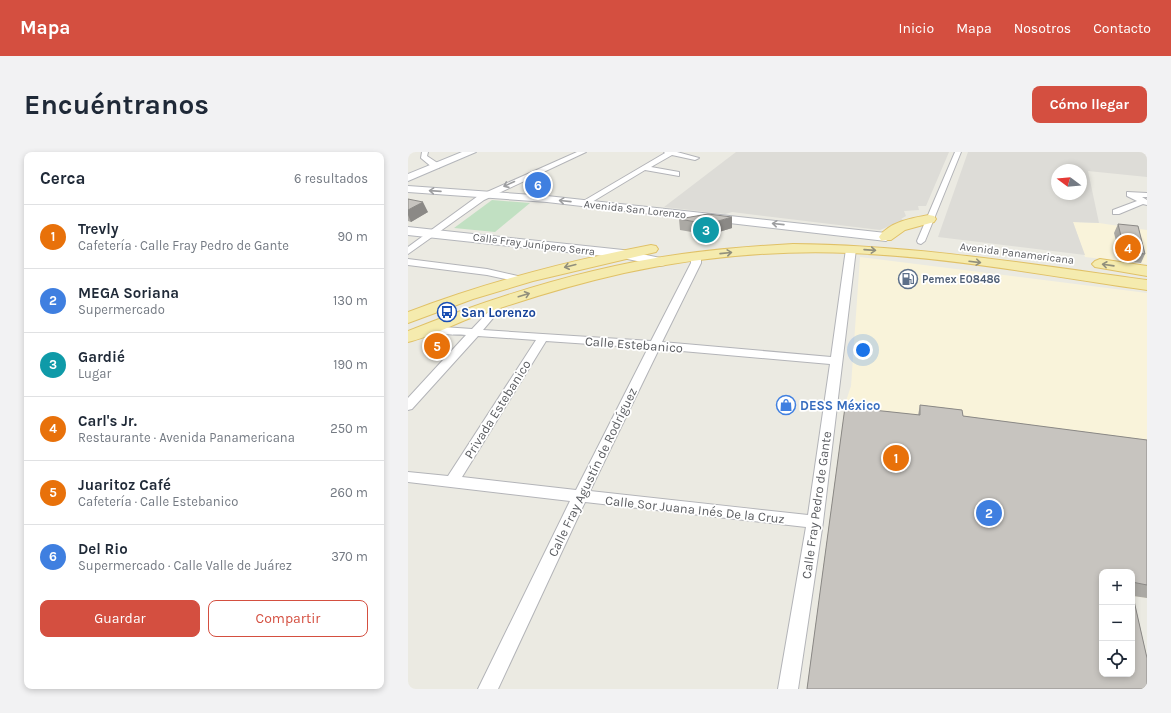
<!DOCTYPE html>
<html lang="es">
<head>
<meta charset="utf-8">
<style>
  :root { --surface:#fff; --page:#f2f2f3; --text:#1f2937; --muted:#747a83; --line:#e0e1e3; --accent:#d44f40 }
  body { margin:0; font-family:Karla,sans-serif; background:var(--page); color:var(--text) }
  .controls { position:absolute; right:12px; bottom:12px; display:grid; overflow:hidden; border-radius:8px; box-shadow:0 2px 6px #0003 }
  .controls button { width:36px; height:36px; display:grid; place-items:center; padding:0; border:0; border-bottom:1px solid var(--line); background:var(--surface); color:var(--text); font:20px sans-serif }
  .compass { position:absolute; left:643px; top:12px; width:36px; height:36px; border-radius:50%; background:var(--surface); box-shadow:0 2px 6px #0003; rotate:286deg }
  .you { position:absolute; left:455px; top:198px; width:14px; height:14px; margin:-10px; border:3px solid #fff; border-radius:50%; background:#1a73e8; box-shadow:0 0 0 6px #1a73e833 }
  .badge { display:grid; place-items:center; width:26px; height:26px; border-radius:50%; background:var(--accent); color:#fff; font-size:13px; font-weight:700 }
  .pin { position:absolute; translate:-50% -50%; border:2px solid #fff; box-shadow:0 1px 4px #0006 }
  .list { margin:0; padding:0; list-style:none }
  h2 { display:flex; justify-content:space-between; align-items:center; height:52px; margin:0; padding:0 16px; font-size:17px }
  h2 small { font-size:13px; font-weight:400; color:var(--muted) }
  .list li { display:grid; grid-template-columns:26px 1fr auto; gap:12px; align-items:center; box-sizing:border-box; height:64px; padding:0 16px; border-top:1px solid var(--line) }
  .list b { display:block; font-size:15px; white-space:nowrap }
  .list p { margin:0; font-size:13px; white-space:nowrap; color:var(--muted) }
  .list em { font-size:13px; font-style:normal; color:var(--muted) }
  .actions { display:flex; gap:8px; padding:12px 16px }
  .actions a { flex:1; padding:9px 0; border:1px solid var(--accent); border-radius:8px; text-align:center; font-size:14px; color:var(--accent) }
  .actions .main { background:var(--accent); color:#fff }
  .icon { flex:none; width:22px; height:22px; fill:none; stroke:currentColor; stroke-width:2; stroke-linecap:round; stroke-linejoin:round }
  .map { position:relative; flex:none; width:739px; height:537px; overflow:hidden; border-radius:8px }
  header { display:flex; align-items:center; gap:24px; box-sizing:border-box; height:56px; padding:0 20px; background:var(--accent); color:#fff }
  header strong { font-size:19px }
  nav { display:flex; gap:22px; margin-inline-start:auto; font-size:14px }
  .intro { display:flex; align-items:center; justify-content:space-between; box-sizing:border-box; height:96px; padding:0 24px }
  h1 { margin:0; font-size:28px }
  .button { padding:10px 18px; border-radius:8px; background:var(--accent); color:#fff; font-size:14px; font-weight:700 }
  main { display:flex; gap:24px; padding:0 24px }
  aside { flex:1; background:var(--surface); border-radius:8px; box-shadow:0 2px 6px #0003 }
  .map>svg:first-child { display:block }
</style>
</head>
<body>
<header>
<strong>Mapa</strong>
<nav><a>Inicio</a><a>Mapa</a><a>Nosotros</a><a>Contacto</a></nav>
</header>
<div class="intro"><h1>Encuéntranos</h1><a class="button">Cómo llegar</a></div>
<main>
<aside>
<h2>Cerca<small>6 resultados</small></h2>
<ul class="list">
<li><span class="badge" style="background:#e8710a">1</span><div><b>Trevly</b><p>Cafetería · Calle Fray Pedro de Gante</p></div><em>90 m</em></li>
<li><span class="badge" style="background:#3f7fe0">2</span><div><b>MEGA Soriana</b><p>Supermercado</p></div><em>130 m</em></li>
<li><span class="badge" style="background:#0f9aa8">3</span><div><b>Gardié</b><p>Lugar</p></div><em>190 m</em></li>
<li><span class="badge" style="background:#e8710a">4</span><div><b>Carl's Jr.</b><p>Restaurante · Avenida Panamericana</p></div><em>250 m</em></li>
<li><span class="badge" style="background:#e8710a">5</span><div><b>Juaritoz Café</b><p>Cafetería · Calle Estebanico</p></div><em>260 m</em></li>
<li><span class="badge" style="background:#3f7fe0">6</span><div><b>Del Rio</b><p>Supermercado · Calle Valle de Juárez</p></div><em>370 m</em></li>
</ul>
<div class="actions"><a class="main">Guardar</a><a>Compartir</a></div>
</aside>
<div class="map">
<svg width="739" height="537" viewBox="0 0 739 537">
  <rect width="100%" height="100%" fill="#ebeae2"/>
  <path fill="#f9f3da" d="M 665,70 L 691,71 L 739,78 L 739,112 L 677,105 Z
    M 452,105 L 739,141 L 739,446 L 724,444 L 724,420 L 694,420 L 694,522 L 724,522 L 732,537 L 399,537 L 437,252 L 443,234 Z"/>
  <path fill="#dddcd7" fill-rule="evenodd" d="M 328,0 L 541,0 L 518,54 L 510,54 L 511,58 L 496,59 L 498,64 L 493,67 L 496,68 L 472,78 L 324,60 L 317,62 L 256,55 Z
    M 560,0 L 739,0 L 739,25 L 680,19 L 691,71 L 665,70 L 677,103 L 530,85 ZM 649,18 L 673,18 L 673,42 L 649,42 Z"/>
  <path fill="#c1e0c2" d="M 84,48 L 122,51 L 87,80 L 46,76 Z"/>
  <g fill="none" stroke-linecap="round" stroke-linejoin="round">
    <defs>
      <path id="street" d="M 14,0 L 20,0 L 19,4 L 31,12 L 31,16 L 25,16 L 13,6 Z
        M 169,0 L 178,0 L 76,48 L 0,102 L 0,95 L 70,44 Z
        M 256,0 L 269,0 L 291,6 L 287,8 L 264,3 L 243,15 L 271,20 L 271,24 L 237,18 L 179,53 L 172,51 L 257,1 Z
        M 547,0 L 553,0 L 517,89 L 513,92 L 510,91 L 509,89 Z
        M 719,40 L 739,41 L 739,45 L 734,45 L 739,48 L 739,53 L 735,52 L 711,62 L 705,62 L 705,58 L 729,49 L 719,44 Z
        M 443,94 L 448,97 L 415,370 L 390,537 L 370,537 L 398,375 L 177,350 L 90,537 L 70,537 L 162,349 L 0,330 L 0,320 L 40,324 L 128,188 L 70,184 L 4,257 L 0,258 L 0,246 L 58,183 C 46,182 29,185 21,174 L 22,172 L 30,172 L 35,175 L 64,177 L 81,159 L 79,153 L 84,150 L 88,151 L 91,159 L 75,178 L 243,189 L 283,111 L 283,104 L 288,101 L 293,104 L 293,111 L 254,190 L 423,205 L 438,97 ZM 138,189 L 240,196 L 168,338 L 54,325 ZM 251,197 L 422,212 L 400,363 L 182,339 Z
        M 0,107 L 79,117 L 114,125 L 116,127 L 111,130 L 79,123 L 0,113 Z"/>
      <path id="secondary" d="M 54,0 L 68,0 L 0,29 L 0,22 Z
        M 0,34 L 139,44 L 478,81 L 484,85 L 478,89 L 139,50 L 0,40 Z
        M 0,75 L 215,98 L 257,107 L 259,110 L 257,113 L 252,114 L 215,106 L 0,83 Z"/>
      <path id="primary" d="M 521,63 L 526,64 L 528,67 L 526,70 L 497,78 L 483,88 L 473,88 L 471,85 C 481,70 504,66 521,63 Z
        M 385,92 C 505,93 621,112 739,128 L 739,138 C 641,124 542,105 442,101 C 366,98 290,105 216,121 C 163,133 111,149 60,167 C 40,175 21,185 0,190 L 0,179 C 88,144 180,115 274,102 C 311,97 348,94 385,92 Z
        M 243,93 L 248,94 L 250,97 L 248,100 L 125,129 L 65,147 L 0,171 L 0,160 C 79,130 160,109 243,93 Z
        M 692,107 L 739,114 L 739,124 L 687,115 L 684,112 L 687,109 Z"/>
    </defs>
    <use href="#street" stroke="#b3b4b8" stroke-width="2"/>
    <use href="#secondary" stroke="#b4b6bb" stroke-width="2"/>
    <use href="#primary" stroke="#e0c167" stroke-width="2"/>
    <use href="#street" fill="#fff" fill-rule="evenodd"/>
    <use href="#secondary" fill="#fff" fill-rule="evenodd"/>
    <use href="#primary" fill="#f5ebae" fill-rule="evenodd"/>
  </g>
  <path fill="#aba9a4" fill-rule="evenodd" d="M 0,47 L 20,60 L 3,70 L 0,69 Z
    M 300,62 L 324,76 L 301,83 L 272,78 L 271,67 Z
    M 710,72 L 737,102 L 733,111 L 713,109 L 706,81 Z
    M 512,253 L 554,258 L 555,264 L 739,288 L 739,446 L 725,444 L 739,506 L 739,537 L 399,537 L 437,255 L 510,263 ZM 694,420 L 724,420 L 724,522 L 694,522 Z"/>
  <path fill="#8b8986" d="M 15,50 L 20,60 L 3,70 L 0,63 L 0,58 Z
    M 324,65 L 324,76 L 301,83 L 300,72 Z"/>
  <path fill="#c7c4bf" stroke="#8b8986" d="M 0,47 L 15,50 L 0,58 Z
    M 300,62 L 324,65 L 300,72 L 271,67 Z
    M 710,72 L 730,74 L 737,102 L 717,100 Z
    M 512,253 L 554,258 L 555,264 L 739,288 L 739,433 L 724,430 L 724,420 L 694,420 L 694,522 L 724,522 L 724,440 L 739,506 L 739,537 L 399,537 L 437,255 L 512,263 Z"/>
  <defs><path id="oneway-shaft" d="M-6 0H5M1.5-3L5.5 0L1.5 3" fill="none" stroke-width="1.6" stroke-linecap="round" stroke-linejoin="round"/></defs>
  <g stroke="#9d9ea0">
    <use href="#oneway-shaft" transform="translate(101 32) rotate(156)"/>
    <use href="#oneway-shaft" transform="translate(27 39) rotate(-176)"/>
    <use href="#oneway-shaft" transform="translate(157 49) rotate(-174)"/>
    <use href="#oneway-shaft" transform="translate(370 72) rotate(-174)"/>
  </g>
  <g stroke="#918f7c">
    <use href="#oneway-shaft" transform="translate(462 98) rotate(4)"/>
    <use href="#oneway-shaft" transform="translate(318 101) rotate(-6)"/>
    <use href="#oneway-shaft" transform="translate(567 110) rotate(7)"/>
    <use href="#oneway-shaft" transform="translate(700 113) rotate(-172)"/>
    <use href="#oneway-shaft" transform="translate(162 114) rotate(166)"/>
    <use href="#oneway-shaft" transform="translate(116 143) rotate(-17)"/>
  </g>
  <defs>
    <symbol id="fuel-ring" viewBox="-11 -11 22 22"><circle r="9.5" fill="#fff" stroke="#5c6f8a" stroke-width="1.5"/><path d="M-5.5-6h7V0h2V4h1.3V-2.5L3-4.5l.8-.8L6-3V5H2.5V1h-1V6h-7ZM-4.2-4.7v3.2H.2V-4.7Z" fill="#5c6f8a"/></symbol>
    <symbol id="bus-ring" viewBox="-11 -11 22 22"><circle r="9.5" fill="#fff" stroke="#1a4fb4" stroke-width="1.5"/><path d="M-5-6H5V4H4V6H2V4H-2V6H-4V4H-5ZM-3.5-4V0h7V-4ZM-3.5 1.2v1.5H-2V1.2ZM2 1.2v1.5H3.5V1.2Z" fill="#1a4fb4"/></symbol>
    <symbol id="shop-ring" viewBox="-11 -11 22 22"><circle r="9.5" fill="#fff" stroke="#3f7fe0" stroke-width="1.5"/><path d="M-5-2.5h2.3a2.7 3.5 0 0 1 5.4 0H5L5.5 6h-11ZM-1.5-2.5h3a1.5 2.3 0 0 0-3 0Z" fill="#3f7fe0"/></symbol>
  </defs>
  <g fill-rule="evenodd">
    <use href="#fuel-ring" x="489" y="116" width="22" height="22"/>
    <use href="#bus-ring" x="28" y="149" width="22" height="22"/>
    <use href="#shop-ring" x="367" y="242" width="22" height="22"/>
  </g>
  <g text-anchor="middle" stroke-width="3.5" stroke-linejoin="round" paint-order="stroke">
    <g font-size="11" fill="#5b5d61" stroke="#fff">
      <text transform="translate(227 57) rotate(6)" y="4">Avenida San Lorenzo</text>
      <text transform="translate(126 92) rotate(7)" y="4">Calle Fray Junípero Serra</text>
      <text transform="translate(609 101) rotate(7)" y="4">Avenida Panamericana</text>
    </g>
    <g font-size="11" font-weight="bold" fill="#4e5e75" stroke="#fff" text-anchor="start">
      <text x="514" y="131">Pemex E08486</text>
    </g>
    <g font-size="13" font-weight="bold" fill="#164399" stroke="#fff" text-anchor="start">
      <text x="53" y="165">San Lorenzo</text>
    </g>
    <g font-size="13" fill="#5b5d61" stroke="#fff">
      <text transform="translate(226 192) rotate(4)" y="5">Calle Estebanico</text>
      <text transform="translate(89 257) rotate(-58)" y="5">Privada Estebanico</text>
      <text transform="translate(184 320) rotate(-64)" y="5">Calle Fray Agustín de Rodríguez</text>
      <text transform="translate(408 353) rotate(-82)" y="5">Calle Fray Pedro de Gante</text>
      <text transform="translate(287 357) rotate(6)" y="5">Calle Sor Juana Inés De la Cruz</text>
    </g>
    <g font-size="13" font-weight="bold" fill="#366cbe" stroke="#fff" text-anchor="start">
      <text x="392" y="258">DESS México</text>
    </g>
  </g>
</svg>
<div class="controls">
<button>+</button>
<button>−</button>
<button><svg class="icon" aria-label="locate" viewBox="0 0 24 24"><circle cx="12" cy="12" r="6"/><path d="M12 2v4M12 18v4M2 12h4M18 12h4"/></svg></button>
</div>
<svg class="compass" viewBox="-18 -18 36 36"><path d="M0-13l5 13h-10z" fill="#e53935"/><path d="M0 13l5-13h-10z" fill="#747a83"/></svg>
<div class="you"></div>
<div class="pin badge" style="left:488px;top:306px;background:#e8710a">1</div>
<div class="pin badge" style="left:581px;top:361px;background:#3f7fe0">2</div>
<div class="pin badge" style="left:298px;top:78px;background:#0f9aa8">3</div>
<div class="pin badge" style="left:720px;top:96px;background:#e8710a">4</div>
<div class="pin badge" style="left:29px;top:194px;background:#e8710a">5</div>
<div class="pin badge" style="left:130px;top:33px;background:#3f7fe0">6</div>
</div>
</main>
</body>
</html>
